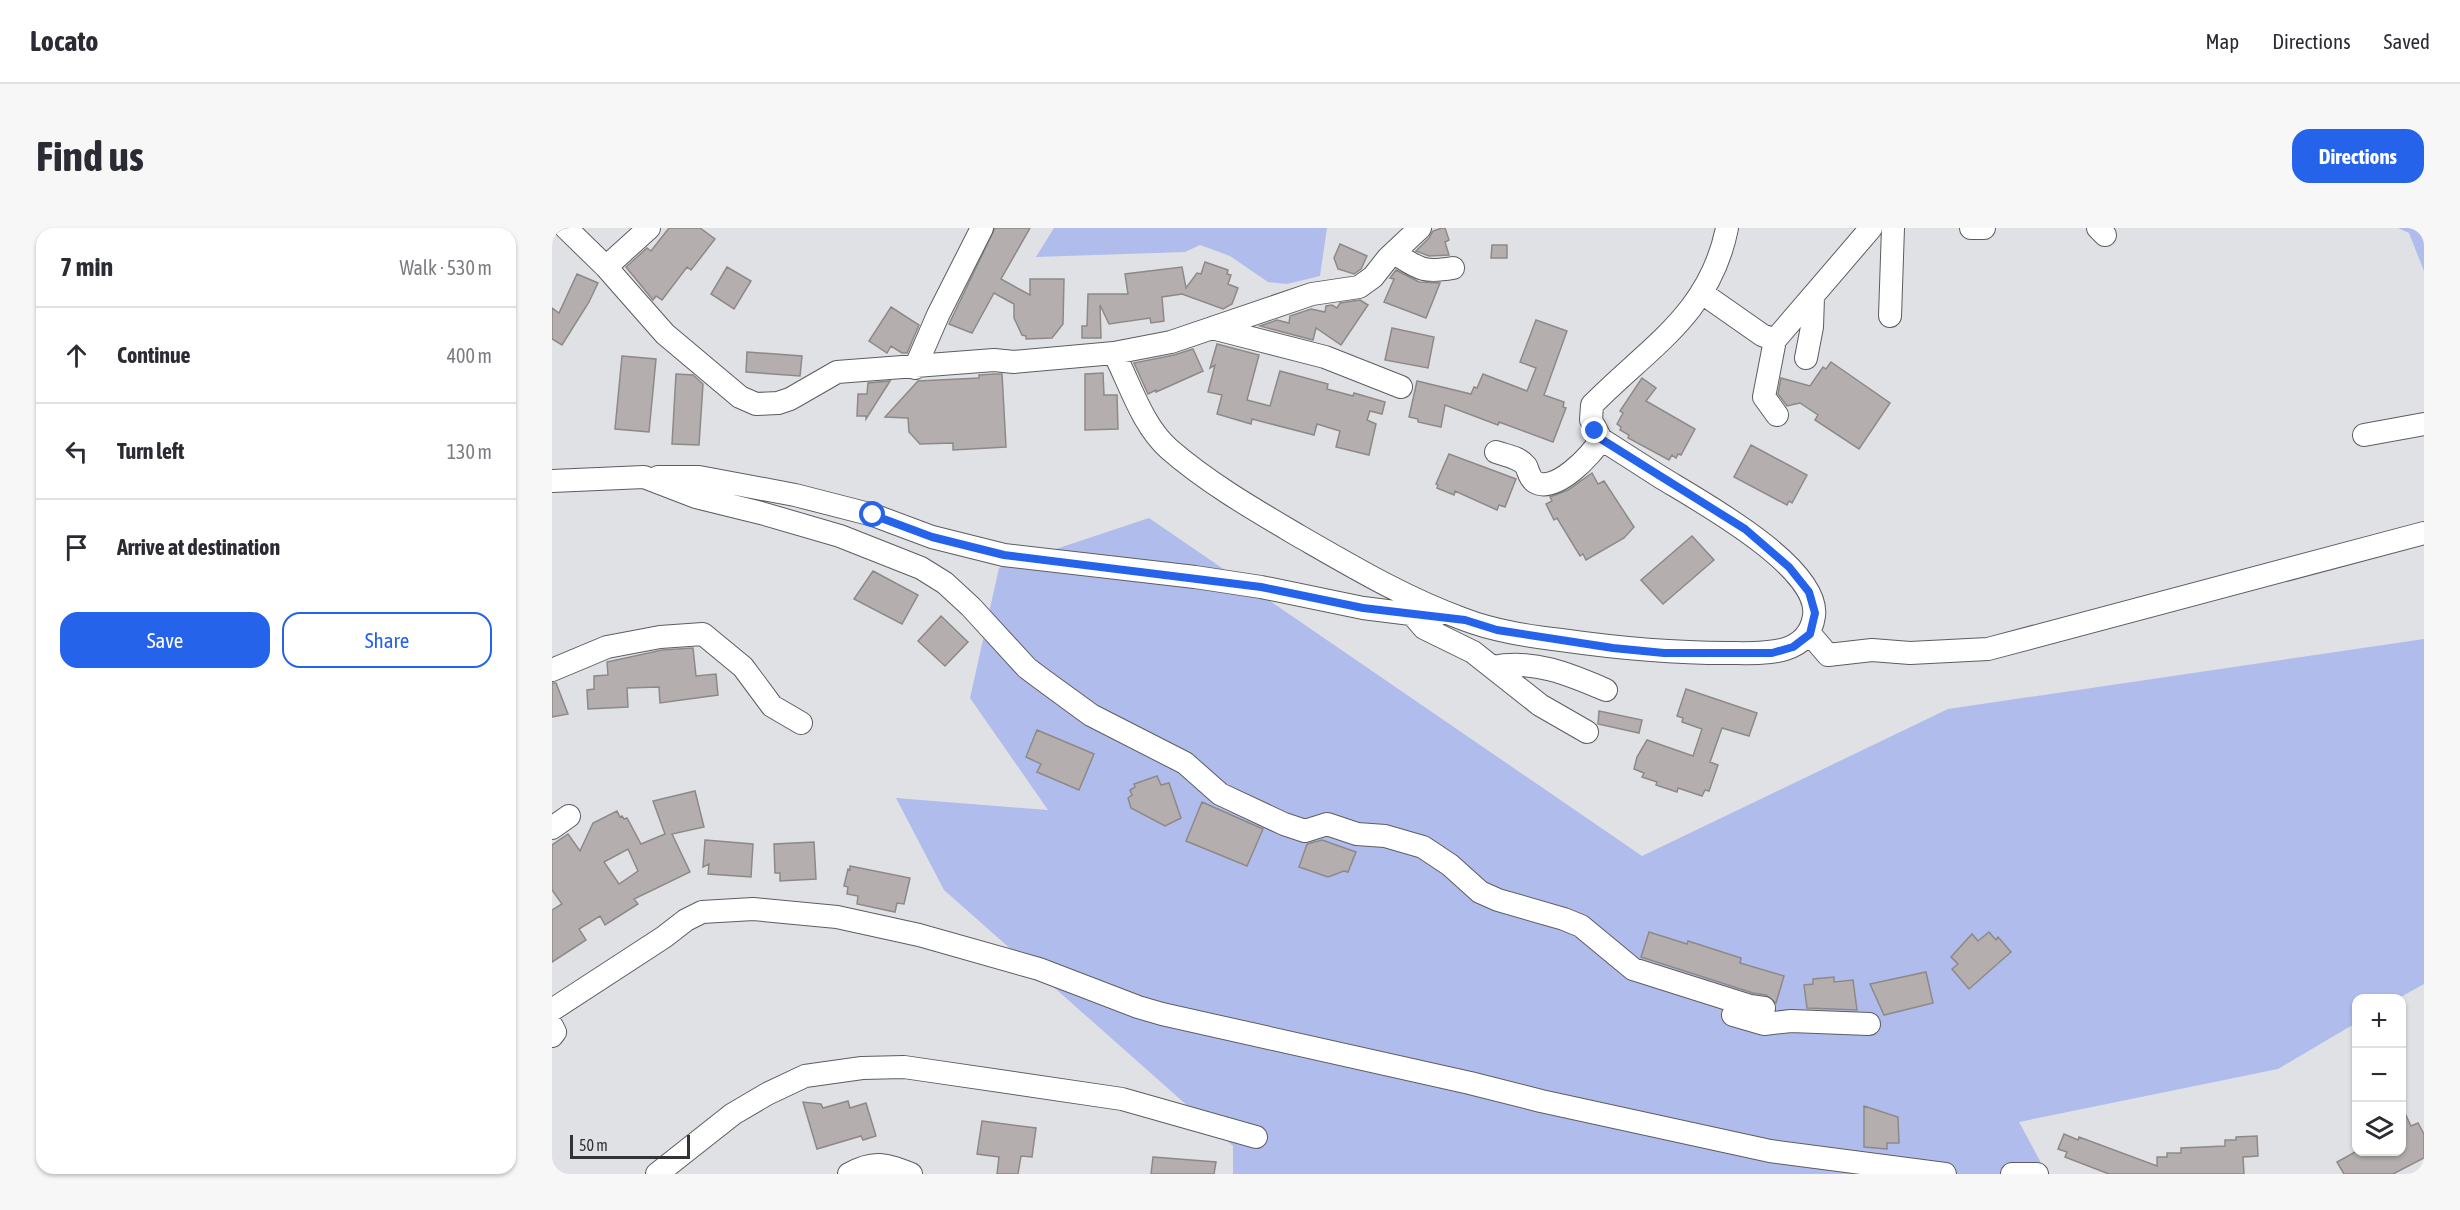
<!DOCTYPE html>
<html lang="en">
<head>
<meta charset="utf-8">
<style>
  :root { --surface:#fff; --page:#f7f7f7; --text:#2b2b33; --muted:#7c7c81; --line:#e1e1e2; --accent:#2563eb }
  body { margin:0; font-family:"Asap Condensed",sans-serif; background:var(--page); color:var(--text) }
  .controls { position:absolute; right:18px; bottom:18px; display:grid; overflow:hidden; border-radius:12px; box-shadow:0 2px 4px #0004 }
  .controls button { width:54px; height:54px; display:grid; place-items:center; padding:0; border:0; border-bottom:2px solid var(--line); background:var(--surface); color:var(--text); font:30px sans-serif }
  .scale { position:absolute; left:18px; bottom:15px; width:120px; box-sizing:border-box; padding-left:6px; border:3px solid #323335; border-top:0; font-size:16px; line-height:21px; white-space:nowrap; color:#323335; -webkit-text-stroke:4px #dfe1e5; paint-order:stroke }
  .stop { position:absolute; width:18px; height:18px; margin:-14px; border:4px solid #2563eb; border-radius:50%; background:#fff }
  .stop.end { background:#2563eb; border-color:#fff; box-shadow:0 2px 6px #0008 }
  .list { margin:0; padding:0; list-style:none }
  h2 { display:flex; justify-content:space-between; align-items:center; height:78px; margin:0; padding:0 24px; font-size:26px }
  h2 small { font-size:20px; font-weight:400; color:var(--muted) }
  .list li { display:grid; grid-template-columns:39px 1fr auto; gap:18px; align-items:center; box-sizing:border-box; height:96px; padding:0 24px; border-top:2px solid var(--line) }
  .list b { display:block; font-size:22px; white-space:nowrap }
  .list em { font-size:20px; font-style:normal; color:var(--muted) }
  .actions { display:flex; gap:12px; padding:18px 24px }
  .actions a { flex:1; padding:14px 0; border:2px solid var(--accent); border-radius:18px; text-align:center; font-size:21px; color:var(--accent) }
  .actions .main { background:var(--accent); color:#fff }
  .icon { flex:none; width:33px; height:33px; fill:none; stroke:currentColor; stroke-width:2; stroke-linecap:round; stroke-linejoin:round }
  .map { position:relative; flex:none; width:1872px; height:946px; overflow:hidden; border-radius:18px }
  header { display:flex; align-items:center; gap:36px; box-sizing:border-box; height:84px; padding:0 30px; background:var(--surface); border-bottom:2px solid var(--line) }
  header strong { font-size:28px }
  nav { display:flex; gap:33px; margin-inline-start:auto; font-size:21px }
  .intro { display:flex; align-items:center; justify-content:space-between; box-sizing:border-box; height:144px; padding:0 36px }
  h1 { margin:0; font-size:42px }
  .button { padding:15px 27px; border-radius:18px; background:var(--accent); color:#fff; font-size:21px; font-weight:700 }
  main { display:flex; gap:36px; padding:0 36px }
  aside { flex:1; background:var(--surface); border-radius:18px; box-shadow:0 2px 4px #0004 }
  .map>svg:first-child { display:block }
</style>
</head>
<body>
<header>
<strong>Locato</strong>
<nav><a>Map</a><a>Directions</a><a>Saved</a></nav>
</header>
<div class="intro"><h1>Find us</h1><a class="button">Directions</a></div>
<main>
<aside>
<h2>7 min<small>Walk · 530 m</small></h2>
<ul class="list">
<li><svg class="icon" aria-label="ahead" viewBox="0 0 24 24"><path d="M12 20V5M6 11l6-6 6 6"/></svg><div><b>Continue</b></div><em>400 m</em></li>
<li><svg class="icon" aria-label="left" viewBox="0 0 24 24"><path d="M17 20v-9H6M10 6l-5 5 5 5"/></svg><div><b>Turn left</b></div><em>130 m</em></li>
<li><svg class="icon" aria-label="arrive" viewBox="0 0 24 24"><path d="M6 21V4h12l-3 4 3 4H6"/></svg><div><b>Arrive at destination</b></div></li>
</ul>
<div class="actions"><a class="main">Save</a><a>Share</a></div>
</aside>
<div class="map">
<svg width="1872" height="946" viewBox="0 0 1872 946">
  <rect width="100%" height="100%" fill="#dfe1e5"/>
  <path fill="#b0bdec" d="M 502,0 L 775,0 L 768,48 L 735,56 L 716,54 L 678,28 L 648,17 L 633,24 L 484,29 Z
    M 1846,0 L 1872,0 L 1872,43 L 1857,5 Z
    M 597,290 L 1090,628 L 1396,481 L 1872,411 L 1872,756 L 1847,770 L 1804,770 L 1804,795 L 1726,841 L 1467,894 L 1495,946 L 681,946 L 681,918 L 392,662 L 344,570 L 496,582 L 418,470 L 447,340 Z"/>
  <path fill="#b4afae" stroke="#8e8988" stroke-width="1.5" fill-rule="evenodd" d="M 117,0 L 148,0 L 163,11 L 139,42 L 135,39 L 110,72 L 104,68 L 101,72 L 74,39 L 95,20 L 99,23 Z
    M 443,0 L 478,0 L 449,51 L 478,67 L 478,51 L 512,51 L 511,96 L 500,110 L 474,111 L 474,108 L 470,107 L 462,90 L 462,76 L 442,65 L 420,105 L 397,96 Z
    M 890,0 L 893,0 L 897,12 L 893,14 L 897,27 L 877,28 L 864,23 L 877,10 L 881,3 Z
    M 788,16 L 815,28 L 809,41 L 802,46 L 786,41 L 782,30 Z
    M 940,17 L 955,17 L 955,30 L 939,30 Z
    M 653,34 L 676,42 L 675,46 L 679,47 L 676,56 L 686,60 L 680,76 L 671,81 L 630,66 L 610,69 L 612,93 L 599,95 L 598,90 L 557,96 L 548,77 L 549,110 L 530,110 L 530,98 L 535,98 L 536,66 L 576,66 L 573,46 L 630,39 L 634,60 L 645,45 L 649,46 Z
    M 175,39 L 199,53 L 182,81 L 159,66 Z
    M 844,42 L 867,54 L 888,55 L 874,90 L 832,74 L 842,51 L 838,50 Z
    M 25,46 L 46,55 L 37,74 L 10,117 L 0,111 L 0,80 L 7,85 Z
    M 808,72 L 816,77 L 789,117 L 764,100 L 761,112 L 708,98 L 725,92 L 737,95 L 738,88 L 759,81 L 773,84 L 774,78 L 780,77 L 785,80 L 788,75 Z
    M 339,79 L 367,97 L 355,125 L 350,125 L 339,118 L 335,125 L 317,113 Z
    M 984,92 L 1015,103 L 992,167 L 1012,174 L 1011,179 L 1014,180 L 1001,214 L 947,194 L 946,197 L 893,177 L 889,199 L 866,194 L 866,191 L 857,189 L 865,153 L 919,166 L 922,159 L 925,160 L 931,146 L 975,163 L 984,140 L 968,134 Z
    M 840,100 L 882,109 L 876,140 L 833,132 Z
    M 665,116 L 707,127 L 695,172 L 718,178 L 728,143 L 776,156 L 775,161 L 801,168 L 802,165 L 833,174 L 830,186 L 818,183 L 815,192 L 824,196 L 817,227 L 784,219 L 788,203 L 765,196 L 762,207 L 700,191 L 699,196 L 665,186 L 670,167 L 656,164 L 663,137 L 658,140 Z
    M 641,121 L 651,143 L 604,164 L 604,162 L 596,166 L 582,135 L 622,127 Z
    M 195,124 L 250,128 L 248,148 L 194,144 Z
    M 70,128 L 104,131 L 97,204 L 63,201 Z
    M 1279,134 L 1338,175 L 1307,221 L 1263,192 L 1266,187 L 1248,175 L 1235,178 L 1226,166 L 1229,150 L 1258,158 L 1271,139 L 1274,141 Z
    M 551,145 L 552,167 L 565,167 L 566,201 L 533,202 L 533,146 Z
    M 124,146 L 141,147 L 151,156 L 147,217 L 120,216 Z
    M 442,146 L 450,146 L 454,219 L 401,222 L 401,215 L 368,216 L 357,204 L 356,190 L 333,189 L 366,153 L 427,150 L 427,147 Z
    M 1090,150 L 1104,160 L 1094,173 L 1143,201 L 1129,227 L 1126,226 L 1124,230 L 1120,227 L 1117,232 L 1076,210 L 1077,207 L 1068,202 L 1069,199 L 1065,196 L 1071,185 L 1068,183 Z
    M 338,153 L 314,191 L 314,188 L 305,188 L 306,166 L 315,166 L 316,155 Z
    M 1199,217 L 1255,247 L 1240,275 L 1237,273 L 1235,277 L 1182,249 Z
    M 897,226 L 964,251 L 953,279 L 947,277 L 945,282 L 903,263 L 902,267 L 885,260 L 886,257 L 884,256 Z
    M 1040,245 L 1046,256 L 1052,253 L 1082,299 L 1072,310 L 1034,332 L 1031,326 L 1028,328 L 1005,290 L 1002,292 L 994,276 L 1000,273 L 998,269 L 1016,262 Z
    M 1140,308 L 1162,332 L 1111,376 L 1089,352 Z
    M 321,343 L 366,367 L 350,396 L 302,371 Z
    M 389,388 L 416,414 L 393,438 L 366,413 Z
    M 141,420 L 144,448 L 164,446 L 166,467 L 108,475 L 107,459 L 75,460 L 76,479 L 36,481 L 35,462 L 42,461 L 42,448 L 56,447 L 55,434 L 110,422 Z
    M 0,455 L 4,455 L 16,486 L 0,489 Z
    M 1134,461 L 1205,485 L 1197,508 L 1170,500 L 1158,534 L 1166,537 L 1157,563 L 1153,562 L 1150,568 L 1126,560 L 1125,564 L 1104,557 L 1105,554 L 1090,549 L 1092,545 L 1082,541 L 1085,529 L 1095,512 L 1141,528 L 1150,501 L 1130,494 L 1131,490 L 1125,488 Z
    M 1047,483 L 1090,492 L 1087,505 L 1046,496 Z
    M 485,502 L 542,526 L 527,562 L 485,544 L 489,536 L 474,529 Z
    M 605,548 L 609,557 L 617,555 L 629,590 L 613,598 L 579,580 L 576,570 L 580,567 L 578,562 L 583,559 L 582,556 Z
    M 143,563 L 152,599 L 120,606 L 138,644 L 82,671 L 86,676 L 53,697 L 48,688 L 27,701 L 34,712 L 0,734 L 0,682 L 10,676 L 0,662 L 0,617 L 16,606 L 28,623 L 41,595 L 65,583 L 68,589 L 70,588 L 72,591 L 75,590 L 89,616 L 113,606 L 101,573 ZM 76,621 L 86,643 L 67,656 L 52,634 Z
    M 650,574 L 711,601 L 695,638 L 634,613 Z
    M 153,612 L 201,616 L 199,649 L 156,646 L 157,636 L 151,639 Z
    M 770,612 L 804,624 L 796,644 L 792,643 L 776,649 L 747,639 L 755,616 Z
    M 262,614 L 264,651 L 228,653 L 228,645 L 223,645 L 222,616 Z
    M 298,638 L 358,650 L 352,676 L 345,675 L 343,684 L 305,676 L 306,668 L 295,666 L 296,659 L 292,658 L 296,641 L 298,642 Z
    M 1097,704 L 1135,716 L 1136,713 L 1189,730 L 1188,735 L 1232,748 L 1224,775 L 1214,767 L 1201,765 L 1089,729 Z
    M 1437,704 L 1444,712 L 1446,709 L 1459,724 L 1417,761 L 1400,741 L 1406,736 L 1399,729 L 1420,706 L 1426,713 Z
    M 1374,744 L 1381,775 L 1332,787 L 1318,756 Z
    M 1282,749 L 1282,754 L 1301,752 L 1305,782 L 1255,780 L 1252,757 L 1261,756 L 1261,751 Z
    M 296,873 L 298,880 L 314,875 L 324,908 L 311,912 L 309,908 L 265,921 L 251,874 L 269,876 L 271,880 Z
    M 1312,878 L 1346,889 L 1347,915 L 1335,915 L 1335,921 L 1312,919 Z
    M 1850,879 L 1859,898 L 1866,895 L 1872,906 L 1872,930 L 1841,946 L 1792,946 L 1785,934 L 1803,924 L 1850,924 Z
    M 430,893 L 484,900 L 480,929 L 469,928 L 466,946 L 445,946 L 447,929 L 425,926 Z
    M 1512,906 L 1526,912 L 1527,909 L 1605,938 L 1605,929 L 1615,929 L 1615,925 L 1629,925 L 1629,920 L 1673,918 L 1673,912 L 1684,912 L 1684,909 L 1705,908 L 1706,928 L 1691,929 L 1692,946 L 1557,946 L 1513,929 L 1515,924 L 1506,921 Z
    M 601,929 L 664,934 L 662,946 L 599,946 Z"/>
  <g fill="none" stroke-linecap="round" stroke-linejoin="round">
    <defs>
      <path id="minor" d="M 14,0 L 54,39 L 113,106 L 188,169 L 204,176 L 226,175 L 238,171 L 285,144 L 442,132 L 462,134 L 562,125 L 619,114 L 760,66 L 807,59 L 821,49 L 836,30 L 868,0
        M 1419,0 L 1432,0
        M 1546,0 L 1553,7
        M 842,25 C 868,41 870,45 901,40
        M 54,39 L 97,0
        M 1150,65 L 1210,107 L 1223,112 L 1319,0
        M 1338,88 L 1341,0
        M 660,100 L 773,129 L 849,159
        M 1223,112 L 1212,169 L 1225,187
        M 562,125 C 578,156 590,197 617,221 C 656,255 703,282 747,308 C 801,339 853,370 911,391 C 942,403 976,408 1009,412 C 1065,420 1119,425 1175,425 C 1208,425 1256,430 1262,388 C 1269,339 1146,272 1110,250 C 1090,237 1069,224 1049,211 L 1039,192 L 1040,177 C 1097,119 1158,86 1175,0
        M 1254,130 L 1260,99 L 1261,69
        M 363,140 L 386,87 L 430,0
        M 1812,207 L 1872,196
        M 944,224 C 955,228 967,229 974,238 C 977,244 977,250 983,254 C 1003,266 1040,227 1049,211
        M 106,249 L 147,249 L 243,267 L 321,287 L 380,309 L 452,327 L 643,349 L 709,359 L 811,380 L 883,389
        M 0,253 L 92,249 L 144,269 L 209,285 L 288,308 L 369,340 L 393,355 L 419,379 L 475,440 L 491,452 L 539,487 L 633,535 L 668,566 L 732,596 L 753,603 L 775,596 L 805,606 L 833,608 L 871,619 L 898,637 L 928,664 L 946,672 L 1012,691 L 1029,698 L 1081,741 L 1198,778 L 1212,780
        M 860,386 L 872,400 L 921,424 L 988,477 L 1035,504
        M 1258,406 L 1276,427 L 1320,422 L 1358,425 L 1436,421 L 1872,305
        M 941,439 C 981,431 1017,446 1054,462
        M 0,442 L 55,419 L 108,409 L 151,406 L 191,439 L 220,478 L 249,495
        M 0,600 L 17,588
        M 0,782 L 112,709 L 134,692 L 150,684 L 201,681 L 285,689 L 367,707 L 487,741 L 586,779 L 610,786 L 918,855 L 989,873 L 1218,923 L 1393,946
        M 1181,787 L 1212,796 L 1239,793 L 1317,796
        M 0,798 L 3,804 L 0,808
        M 105,946 L 181,886 L 215,866 L 253,848 L 310,840 L 352,839 L 570,871 L 704,909
        M 297,946 C 322,932 333,936 359,946
        M 1460,946 L 1485,946"/>
    </defs>
    <use href="#minor" stroke="#5c5d61" stroke-width="24"/>
    <use href="#minor" stroke="#fff" stroke-width="22"/>
  </g>
  <g fill="none" stroke-linecap="round" stroke-linejoin="round">
    <path stroke="#2563eb" stroke-width="8" d="M 321,287 L 380,309 L 452,327 L 709,359 L 811,380 L 913,392 L 945,402 L 1061,420 L 1112,425 L 1220,425 L 1241,419 L 1258,406 L 1263,385 L 1257,364 L 1237,339 L 1193,301 L 1049,211 L 1043,203"/>
  </g>
</svg>
<div class="controls">
<button>+</button>
<button>−</button>
<button><svg class="icon" aria-label="layers" viewBox="0 0 24 24"><path d="M12 4l9 5-9 5-9-5zM3 14l9 5 9-5"/></svg></button>
</div>
<div class="scale">50 m</div>
<div class="stop" style="left:321px;top:287px"></div>
<div class="stop end" style="left:1043px;top:203px"></div>
</div>
</main>
</body>
</html>
